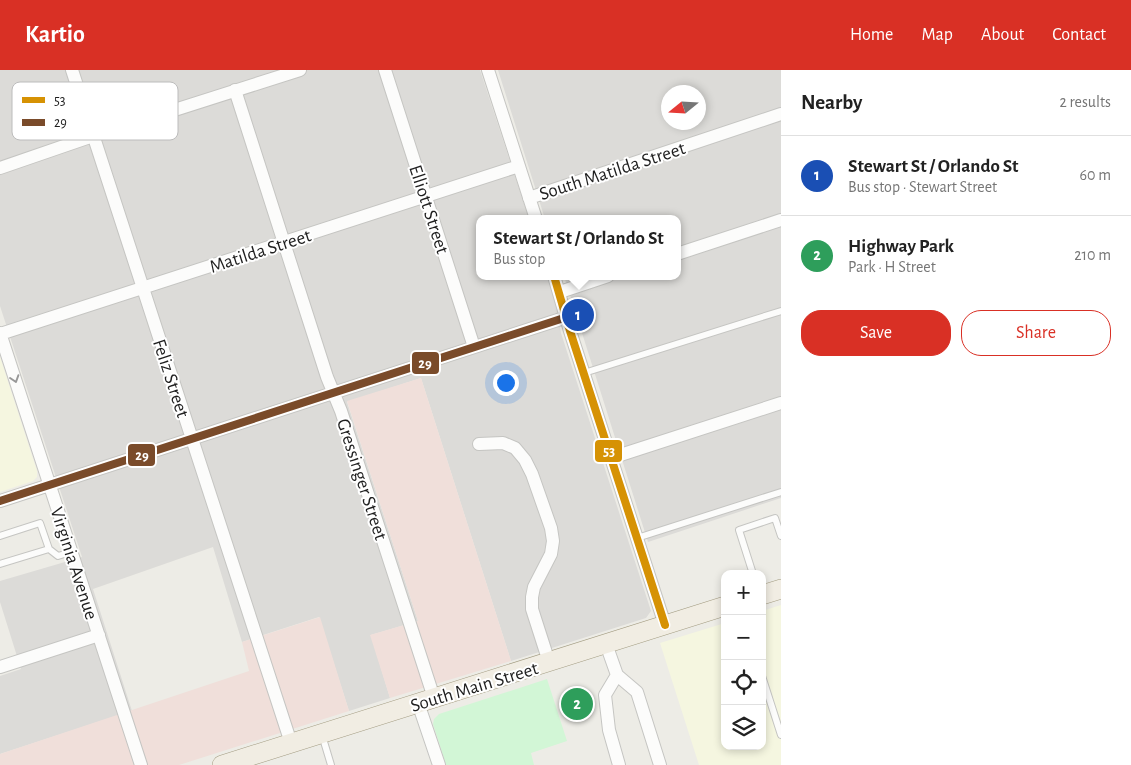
<!DOCTYPE html>
<html lang="en">
<head>
<meta charset="utf-8">
<style>
  :root { --surface:#fff; --page:#f2f2f2; --text:#222; --muted:#767676; --line:#e0e0e0; --accent:#d93025 }
  body { margin:0; font-family:"Alegreya Sans",sans-serif; background:var(--page); color:var(--text) }
  .controls { position:absolute; right:15px; bottom:15px; display:grid; overflow:hidden; border-radius:10px; box-shadow:0 2px 8px #0003 }
  .controls button { width:45px; height:45px; display:grid; place-items:center; padding:0; border:0; border-bottom:1px solid var(--line); background:var(--surface); color:var(--text); font:25px sans-serif }
  .compass { position:absolute; left:661px; top:15px; width:45px; height:45px; border-radius:50%; background:var(--surface); box-shadow:0 2px 8px #0003; rotate:252deg }
  .you { position:absolute; left:505px; top:312px; width:18px; height:18px; margin:-12px; border:4px solid #fff; border-radius:50%; background:#1a73e8; box-shadow:0 0 0 8px #1a73e833 }
  .badge { display:grid; place-items:center; width:32px; height:32px; border-radius:50%; background:var(--accent); color:#fff; font-size:16px; font-weight:700 }
  .pin { position:absolute; translate:-50% -50%; border:2px solid #fff; box-shadow:0 1px 5px #0006 }
  .popup { position:absolute; left:476px; top:145px; width:205px; height:65px; box-sizing:border-box; display:grid; place-content:center; border-radius:10px; background:var(--surface); filter:drop-shadow(0 1px 4px #0005); font-size:16px; white-space:nowrap; color:var(--muted) }
  .popup b { font-size:19px; color:var(--text) }
  .popup::after { content:''; position:absolute; left:50%; top:100%; margin-left:-10px; border:10px solid transparent; border-top-color:var(--surface) }
  .list { margin:0; padding:0; list-style:none }
  h2 { display:flex; justify-content:space-between; align-items:center; height:65px; margin:0; padding:0 20px; font-size:21px }
  h2 small { font-size:16px; font-weight:400; color:var(--muted) }
  .list li { display:grid; grid-template-columns:32px 1fr auto; gap:15px; align-items:center; box-sizing:border-box; height:80px; padding:0 20px; border-top:1px solid var(--line) }
  .list b { display:block; font-size:19px; white-space:nowrap }
  .list p { margin:0; font-size:16px; white-space:nowrap; color:var(--muted) }
  .list em { font-size:16px; font-style:normal; color:var(--muted) }
  .actions { display:flex; gap:10px; padding:15px 20px }
  .actions a { flex:1; padding:11px 0; border:1px solid var(--accent); border-radius:20px; text-align:center; font-size:18px; color:var(--accent) }
  .actions .main { background:var(--accent); color:#fff }
  .icon { flex:none; width:28px; height:28px; fill:none; stroke:currentColor; stroke-width:2; stroke-linecap:round; stroke-linejoin:round }
  .map { position:relative; flex:none; width:781px; height:695px; overflow:hidden }
  header { display:flex; align-items:center; gap:30px; box-sizing:border-box; height:70px; padding:0 25px; background:var(--accent); color:#fff }
  header strong { font-size:24px }
  nav { display:flex; gap:28px; margin-inline-start:auto; font-size:18px }
  main { display:flex }
  aside { flex:1; background:var(--surface) }
  .map>svg:first-child { display:block }
</style>
</head>
<body>
<header>
<strong>Kartio</strong>
<nav><a>Home</a><a>Map</a><a>About</a><a>Contact</a></nav>
</header>
<main>
<div class="map">
<svg width="781" height="695" viewBox="0 0 781 695">
  <rect width="100%" height="100%" fill="#edece6"/>
  <path fill="#dcdbd8" fill-rule="evenodd" d="M 0,0 L 480,0 L 529,149 L 479,149 L 479,206 L 547,206 L 555,229 L 561,263 L 651,541 L 646,548 L 511,591 L 421,308 L 347,332 L 418,551 L 371,565 L 390,628 L 349,641 L 319,547 L 242,572 L 213,477 L 93,519 L 132,641 L 0,684 L 0,606 L 21,599 L 0,532 L 0,511 L 82,487 L 0,236 Z
    M 498,0 L 781,0 L 781,428 L 648,472 L 564,206 L 677,206 L 677,149 L 545,149 ZM 668,22 L 698,22 L 698,52 L 668,52 Z"/>
  <path fill="#f0dfda" d="M 421,308 L 511,591 L 390,628 L 370,565 L 418,551 L 347,331 Z
    M 320,547 L 349,641 L 179,695 L 0,695 L 0,684 L 249,601 L 242,572 Z"/>
  <path fill="#f5f6e0" d="M 0,287 L 37,401 L 37,407 L 33,411 L 0,422 Z
    M 781,535 L 781,695 L 699,695 L 660,573 L 725,553 L 725,676 L 762,676 L 762,541 Z"/>
  <path fill="#d2f6d6" d="M 547,609 L 567,671 L 531,683 L 534,695 L 446,695 L 433,654 L 434,649 L 439,644 Z"/>
  <g fill="none" stroke-linecap="round" stroke-linejoin="round">
    <defs>
      <path id="service" d="M 584,303 L 781,241
        M 0,466 L 40,453 L 49,479 L 0,494
        M 637,468 L 781,422
        M 49,479 L 58,486 L 71,482
        M 753,504 L 739,460 L 775,448 L 781,466
        M 762,606 L 781,665
        M 322,665 L 331,695"/>
      <path id="minor" d="M 72,0 L 291,673
        M 385,0 L 474,277
        M 488,0 L 536,149
        M 235,20 L 327,307 L 341,341 L 434,628
        M 0,98 L 93,66 L 300,0
        M 529,128 L 781,44
        M 677,184 L 781,150
        M 554,206 L 570,261 L 665,555
        M 560,222 L 608,206
        M 0,263 L 141,695
        M 0,264 L 519,96
        M 479,374 L 503,373 L 515,378 L 525,390 L 532,404 L 551,458 L 553,471 L 551,484 L 534,517 L 532,527 L 532,539 L 549,592
        M 611,388 L 781,333
        M 0,431 L 567,247
        M 606,574 L 617,605 L 637,622 L 660,695
        M 0,597 L 99,565
        M 617,605 L 605,625 L 609,660 L 619,695
        M 418,633 L 439,695"/>
      <path id="primary" d="M 762,525 L 781,519
        M 222,695 L 725,536"/>
    </defs>
    <use href="#service" stroke="#c5c5c2" stroke-width="8"/>
    <use href="#minor" stroke="#c5c5c2" stroke-width="14"/>
    <use href="#primary" stroke="#a39c82" stroke-width="20"/>
    <use href="#service" stroke="#fcfcfb" stroke-width="6"/>
    <use href="#minor" stroke="#fcfcfb" stroke-width="12"/>
    <use href="#primary" stroke="#f1ede3" stroke-width="19"/>
    <defs>
      <path id="bus-1" d="M 554,206 L 570,261 L 665,555"/>
      <path id="bus-2" d="M 0,431 L 567,247"/>
    </defs>
    <use href="#bus-1" stroke="#fff" stroke-width="11"/>
    <use href="#bus-2" stroke="#fff" stroke-width="11"/>
    <use href="#bus-1" stroke="#d69204" stroke-width="8"/>
    <use href="#bus-2" stroke="#7a4b2a" stroke-width="8"/>
  </g>
  <defs><path id="oneway-chevron" d="M-2-3.5L2.5 0L-2 3.5" fill="none" stroke-width="1.6" stroke-linecap="round" stroke-linejoin="round" transform="scale(1.25)"/></defs>
  <use stroke="#989898" href="#oneway-chevron" transform="translate(15 309) rotate(72)"/>
  <g text-anchor="middle" stroke-width="4" stroke-linejoin="round" paint-order="stroke">
    <g font-size="19" fill="#1e1e1e" stroke="#fff">
      <text transform="translate(612 100) rotate(-18)" y="7">South Matilda Street</text>
      <text transform="translate(430 139) rotate(72)" y="7">Elliott Street</text>
      <text transform="translate(260 180) rotate(-18)" y="7">Matilda Street</text>
      <text transform="translate(172 308) rotate(72)" y="7">Feliz Street</text>
      <text transform="translate(363 409) rotate(72)" y="7">Gressinger Street</text>
      <text transform="translate(75 493) rotate(72)" y="7">Virginia Avenue</text>
      <text transform="translate(474 616) rotate(-17)" y="7">South Main Street</text>
    </g>
  </g>
  <rect x="12" y="12" width="166" height="58" rx="8" fill="#fff" stroke="#bcbcbc" stroke-width="1"/>
  <rect x="22" y="27" width="23" height="6" fill="#d69204"/>
  <rect x="22" y="49" width="23" height="7" fill="#7a4b2a"/>
  <g font-size="14" fill="#1e1e1e">
    <text x="54" y="35">53</text>
    <text x="54" y="57">29</text>
  </g>
  <g stroke="#fff" stroke-width="2">
    <rect x="411" y="281" width="29" height="24" rx="5" fill="#7a4b2a"/>
    <rect x="594" y="369" width="29" height="24" rx="5" fill="#d69204"/>
    <rect x="127" y="373" width="29" height="24" rx="5" fill="#7a4b2a"/>
  </g>
  <g font-size="14" text-anchor="middle" font-weight="bold" fill="#fff">
    <text x="425" y="298">29</text>
    <text x="609" y="386">53</text>
    <text x="142" y="390">29</text>
  </g>
</svg>
<div class="controls">
<button>+</button>
<button>−</button>
<button><svg class="icon" aria-label="locate" viewBox="0 0 24 24"><circle cx="12" cy="12" r="6"/><path d="M12 2v4M12 18v4M2 12h4M18 12h4"/></svg></button>
<button><svg class="icon" aria-label="layers" viewBox="0 0 24 24"><path d="M12 4l9 5-9 5-9-5zM3 14l9 5 9-5"/></svg></button>
</div>
<svg class="compass" viewBox="-18 -18 36 36"><path d="M0-13l5 13h-10z" fill="#e53935"/><path d="M0 13l5-13h-10z" fill="#767676"/></svg>
<div class="you"></div>
<div class="pin badge" style="left:578px;top:245px;background:#1a4fb4">1</div>
<div class="popup"><b>Stewart St / Orlando St</b>Bus stop</div>
<div class="pin badge" style="left:577px;top:634px;background:#2e9e5b">2</div>
</div>
<aside>
<h2>Nearby<small>2 results</small></h2>
<ul class="list">
<li><span class="badge" style="background:#1a4fb4">1</span><div><b>Stewart St / Orlando St</b><p>Bus stop · Stewart Street</p></div><em>60 m</em></li>
<li><span class="badge" style="background:#2e9e5b">2</span><div><b>Highway Park</b><p>Park · H Street</p></div><em>210 m</em></li>
</ul>
<div class="actions"><a class="main">Save</a><a>Share</a></div>
</aside>
</main>
</body>
</html>
